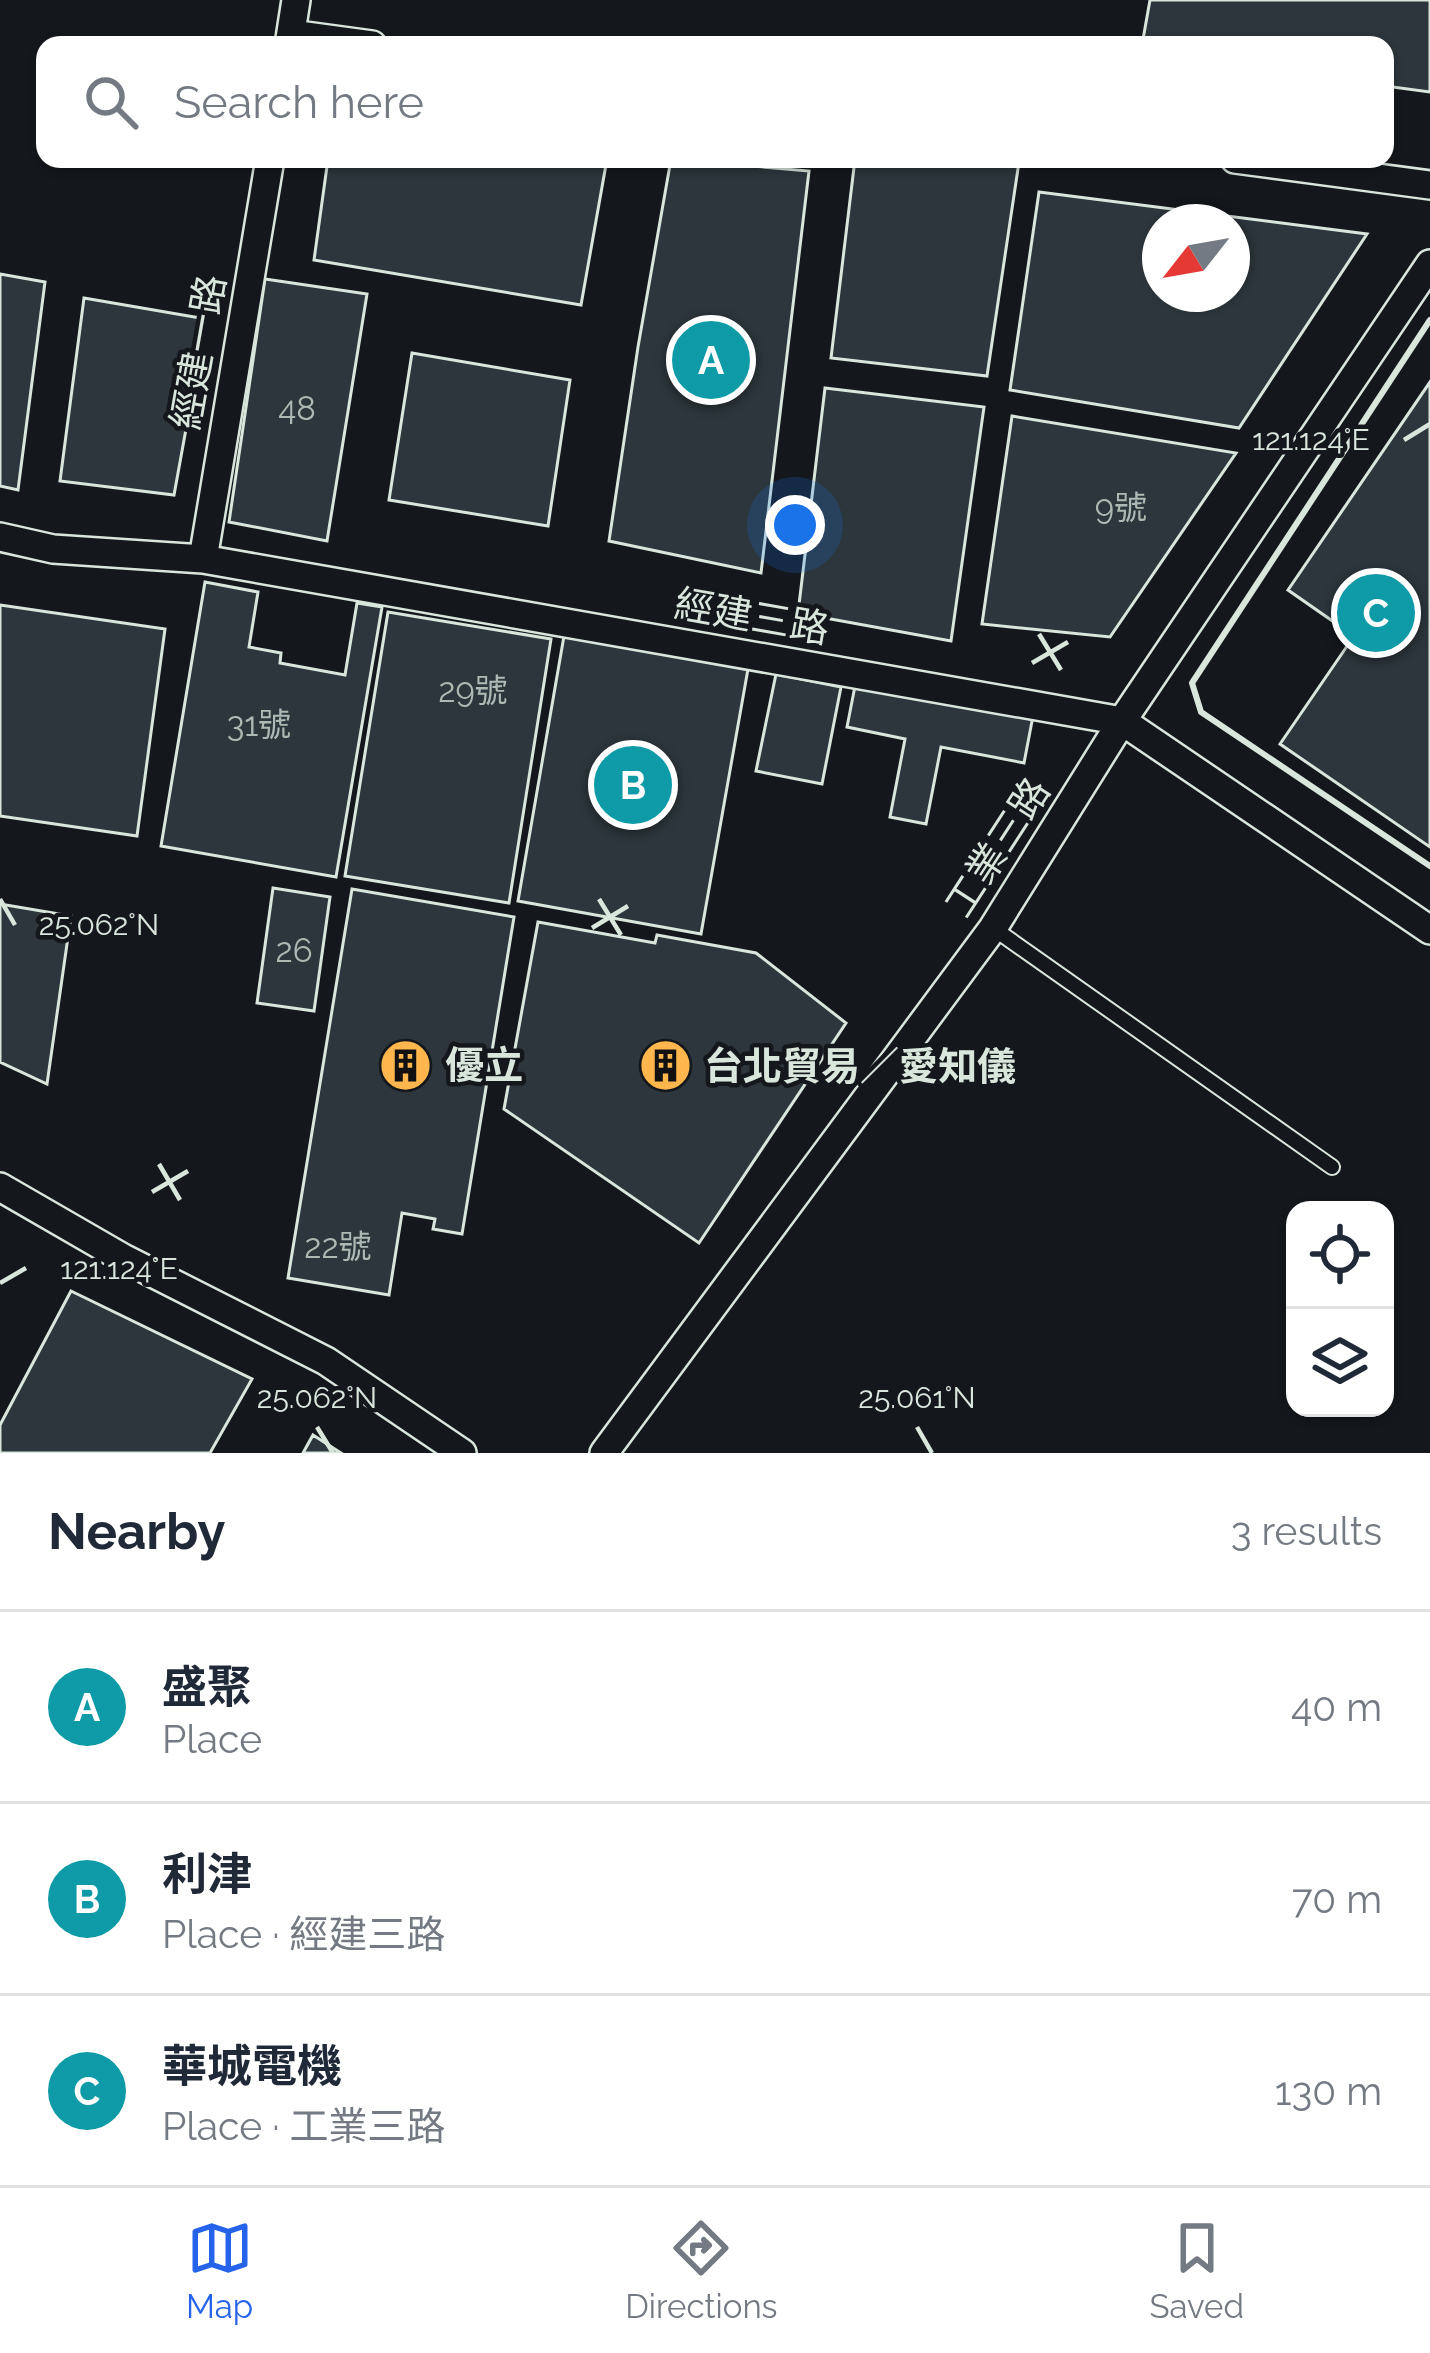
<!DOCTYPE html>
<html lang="en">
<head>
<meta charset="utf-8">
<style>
  :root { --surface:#fff; --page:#f6f6f7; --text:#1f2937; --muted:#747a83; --line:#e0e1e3; --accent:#2563eb }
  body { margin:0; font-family:Raleway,"Noto Sans TC",sans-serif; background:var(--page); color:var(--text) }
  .controls { position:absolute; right:36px; bottom:36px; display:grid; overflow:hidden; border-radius:24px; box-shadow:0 3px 9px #0004 }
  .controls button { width:108px; height:108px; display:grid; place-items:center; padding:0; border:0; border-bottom:3px solid var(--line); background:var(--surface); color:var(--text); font:60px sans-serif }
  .compass { position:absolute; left:1142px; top:204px; width:108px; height:108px; border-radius:50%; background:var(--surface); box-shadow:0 3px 9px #0004; rotate:239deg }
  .you { position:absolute; left:795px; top:525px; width:42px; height:42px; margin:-30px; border:9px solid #fff; border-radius:50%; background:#1a73e8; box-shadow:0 0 0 18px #1a73e833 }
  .badge { display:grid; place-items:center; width:78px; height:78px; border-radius:50%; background:var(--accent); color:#fff; font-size:39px; font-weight:700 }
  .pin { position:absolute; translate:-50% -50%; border:6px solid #fff; box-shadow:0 3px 12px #0006 }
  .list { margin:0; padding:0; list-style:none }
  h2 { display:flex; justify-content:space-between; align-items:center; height:156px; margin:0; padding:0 48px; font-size:51px }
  h2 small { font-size:39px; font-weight:400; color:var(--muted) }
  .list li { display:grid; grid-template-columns:78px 1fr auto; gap:36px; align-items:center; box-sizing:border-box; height:192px; padding:0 48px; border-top:3px solid var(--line) }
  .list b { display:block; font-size:45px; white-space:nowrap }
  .list p { margin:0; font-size:39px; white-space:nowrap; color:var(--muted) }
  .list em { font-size:39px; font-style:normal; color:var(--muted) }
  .icon { flex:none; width:66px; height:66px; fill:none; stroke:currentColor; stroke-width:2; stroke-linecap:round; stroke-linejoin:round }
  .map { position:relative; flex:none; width:1430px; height:1453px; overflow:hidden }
  .search { position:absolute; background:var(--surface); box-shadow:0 3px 9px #0004; left:36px; right:36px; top:36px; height:132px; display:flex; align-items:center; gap:30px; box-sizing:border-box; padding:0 42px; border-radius:24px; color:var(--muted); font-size:45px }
  .sheet { height:732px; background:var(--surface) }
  nav { display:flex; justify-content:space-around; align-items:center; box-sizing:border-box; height:168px; border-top:3px solid var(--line); background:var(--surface); font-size:33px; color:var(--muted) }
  nav a { display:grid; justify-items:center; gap:6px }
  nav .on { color:var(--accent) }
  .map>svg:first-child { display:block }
</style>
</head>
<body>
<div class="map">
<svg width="1430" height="1453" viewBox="0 0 1430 1453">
  <rect width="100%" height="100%" fill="#14181c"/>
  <path fill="#2c363c" stroke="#d8e6dc" stroke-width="3" fill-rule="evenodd" d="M 1150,0 L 1430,0 L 1430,92 L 1385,86 L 1385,45 L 1142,45 Z
    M 328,159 L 607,159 L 581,305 L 314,260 Z
    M 671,159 L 809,171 L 761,573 L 609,541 L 638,347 Z
    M 855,159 L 1019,162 L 987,376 L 831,358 Z
    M 1039,192 L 1367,234 L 1239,428 L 1010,390 ZM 1160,222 L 1232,222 L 1232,294 L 1160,294 Z
    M 0,274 L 45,282 L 18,490 L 0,486 Z
    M 265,279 L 367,294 L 327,541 L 229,522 Z
    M 84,298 L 206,319 L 174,495 L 60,481 Z
    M 412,353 L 570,380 L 548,526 L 389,500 Z
    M 1430,382 L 1430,847 L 1280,744 L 1354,636 L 1288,590 Z
    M 825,388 L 984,407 L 951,641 L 798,613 Z
    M 1012,416 L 1236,453 L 1110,637 L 982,624 Z
    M 205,582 L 258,592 L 249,647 L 281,653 L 280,663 L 345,675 L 357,603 L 382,607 L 336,877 L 161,846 Z
    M 0,605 L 165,629 L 137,836 L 0,816 Z
    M 388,612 L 551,639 L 509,903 L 345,876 Z
    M 564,636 L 748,669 L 701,934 L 518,901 Z
    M 776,674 L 841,687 L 822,784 L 756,771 Z
    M 856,681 L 1033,716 L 1024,763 L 941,747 L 926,824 L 890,817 L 905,739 L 847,727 Z
    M 273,888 L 330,897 L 314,1011 L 257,1003 Z
    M 352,889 L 514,917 L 462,1234 L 433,1229 L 435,1219 L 402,1213 L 389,1295 L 288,1278 Z
    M 0,904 L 71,916 L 47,1084 L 0,1062 Z
    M 538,922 L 655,943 L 657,935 L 756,953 L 846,1023 L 699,1243 L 504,1109 Z
    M 71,1291 L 252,1379 L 210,1453 L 0,1453 L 0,1425 Z
    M 313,1435 L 341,1453 L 303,1453 Z"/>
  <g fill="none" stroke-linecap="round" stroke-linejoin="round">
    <defs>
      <path id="service" d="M 993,928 L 1332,1167"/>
      <path id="minor" d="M 291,34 L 372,45
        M 289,45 L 296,0
        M 1235,159 L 1430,185
        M 0,537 L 53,549 L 203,559 L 1122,721 L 1430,930
        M 203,559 L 270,159
        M 0,1187 L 123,1258 L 326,1361 L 462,1453
        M 604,1453 L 993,928 L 1122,721 L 1430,264"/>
    </defs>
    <use href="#service" stroke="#d8e6dc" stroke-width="18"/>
    <use href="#minor" stroke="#d8e6dc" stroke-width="32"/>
    <use href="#service" stroke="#14181c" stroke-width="14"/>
    <use href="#minor" stroke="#14181c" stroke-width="27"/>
    <path stroke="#d8e6dc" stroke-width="6" d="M 1430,320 L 1192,683 L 1201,712 L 1430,866"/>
  </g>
  <path fill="none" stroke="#d8e6dc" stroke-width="4.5" d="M 1404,440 L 1430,424M 1039,634 L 1061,670M 1032,663 L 1068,642M 0,899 L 15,925M 599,899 L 621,935M 592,928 L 628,906M 159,1164 L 180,1200M 152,1192 L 188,1171M 0,1283 L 26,1268M 317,1427 L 333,1453M 917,1427 L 932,1453"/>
  <defs>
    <symbol id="building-disc" viewBox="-11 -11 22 22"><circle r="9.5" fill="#ffb74d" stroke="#14181c"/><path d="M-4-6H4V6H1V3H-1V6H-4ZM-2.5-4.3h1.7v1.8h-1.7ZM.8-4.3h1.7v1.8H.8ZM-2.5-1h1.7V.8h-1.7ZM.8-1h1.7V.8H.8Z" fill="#111"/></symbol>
  </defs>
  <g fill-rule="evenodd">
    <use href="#building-disc" x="376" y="1036" width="59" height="59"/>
    <use href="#building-disc" x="636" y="1036" width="59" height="59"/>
  </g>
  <g text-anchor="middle" stroke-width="9" stroke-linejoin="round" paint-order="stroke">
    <g font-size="33" fill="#adbab4">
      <text x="297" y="420">48</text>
      <text x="1121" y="519">9號</text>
      <text x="473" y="702">29號</text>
      <text x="259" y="736">31號</text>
      <text x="294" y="962">26</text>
      <text x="338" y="1258">22號</text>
    </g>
    <g font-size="39" fill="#d8e6dc" stroke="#14181c">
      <text transform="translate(198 352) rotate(-80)" y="14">經建一路</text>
      <text transform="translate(752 616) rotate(10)" y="14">經建三路</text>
      <text transform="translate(997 847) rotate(-57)" y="14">工業三路</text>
    </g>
    <g font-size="39" font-weight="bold" fill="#d8e6dc" stroke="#14181c" text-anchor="start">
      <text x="445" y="1079">優立</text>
      <text x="704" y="1080">台北貿易／愛知儀</text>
    </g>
  </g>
  <g font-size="30" text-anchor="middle" fill="#d8e6dc" stroke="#14181c" stroke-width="9" stroke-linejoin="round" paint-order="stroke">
    <text x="1311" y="450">121.124°E</text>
    <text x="99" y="935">25.062°N</text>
    <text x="119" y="1279">121.124°E</text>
    <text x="317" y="1408">25.062°N</text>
    <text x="917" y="1408">25.061°N</text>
  </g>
</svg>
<div class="controls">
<button><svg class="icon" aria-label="locate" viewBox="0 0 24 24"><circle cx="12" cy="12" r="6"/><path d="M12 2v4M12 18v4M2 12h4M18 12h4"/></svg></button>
<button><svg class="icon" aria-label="layers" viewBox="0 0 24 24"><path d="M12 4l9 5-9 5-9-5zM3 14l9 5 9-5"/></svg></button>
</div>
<svg class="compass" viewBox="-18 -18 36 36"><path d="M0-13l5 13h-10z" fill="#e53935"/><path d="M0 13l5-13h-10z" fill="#747a83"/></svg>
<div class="you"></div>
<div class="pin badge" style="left:711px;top:360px;background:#0f9aa8">A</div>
<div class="pin badge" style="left:633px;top:785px;background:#0f9aa8">B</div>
<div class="pin badge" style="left:1376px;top:613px;background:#0f9aa8">C</div>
<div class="search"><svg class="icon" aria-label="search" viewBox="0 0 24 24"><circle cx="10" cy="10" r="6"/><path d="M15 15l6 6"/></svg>Search here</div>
</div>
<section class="sheet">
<h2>Nearby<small>3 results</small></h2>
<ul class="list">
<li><span class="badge" style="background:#0f9aa8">A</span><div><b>盛聚</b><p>Place</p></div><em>40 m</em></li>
<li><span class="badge" style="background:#0f9aa8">B</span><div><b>利津</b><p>Place · 經建三路</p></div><em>70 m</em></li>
<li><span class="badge" style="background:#0f9aa8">C</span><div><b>華城電機</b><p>Place · 工業三路</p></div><em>130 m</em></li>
</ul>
</section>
<nav>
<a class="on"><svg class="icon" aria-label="map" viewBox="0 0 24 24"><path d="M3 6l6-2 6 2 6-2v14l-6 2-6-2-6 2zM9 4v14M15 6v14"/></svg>Map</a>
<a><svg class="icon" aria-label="directions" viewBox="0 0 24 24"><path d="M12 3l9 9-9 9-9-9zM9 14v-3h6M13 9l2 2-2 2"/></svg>Directions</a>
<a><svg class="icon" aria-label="saved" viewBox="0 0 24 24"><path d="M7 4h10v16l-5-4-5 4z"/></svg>Saved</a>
</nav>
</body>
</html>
